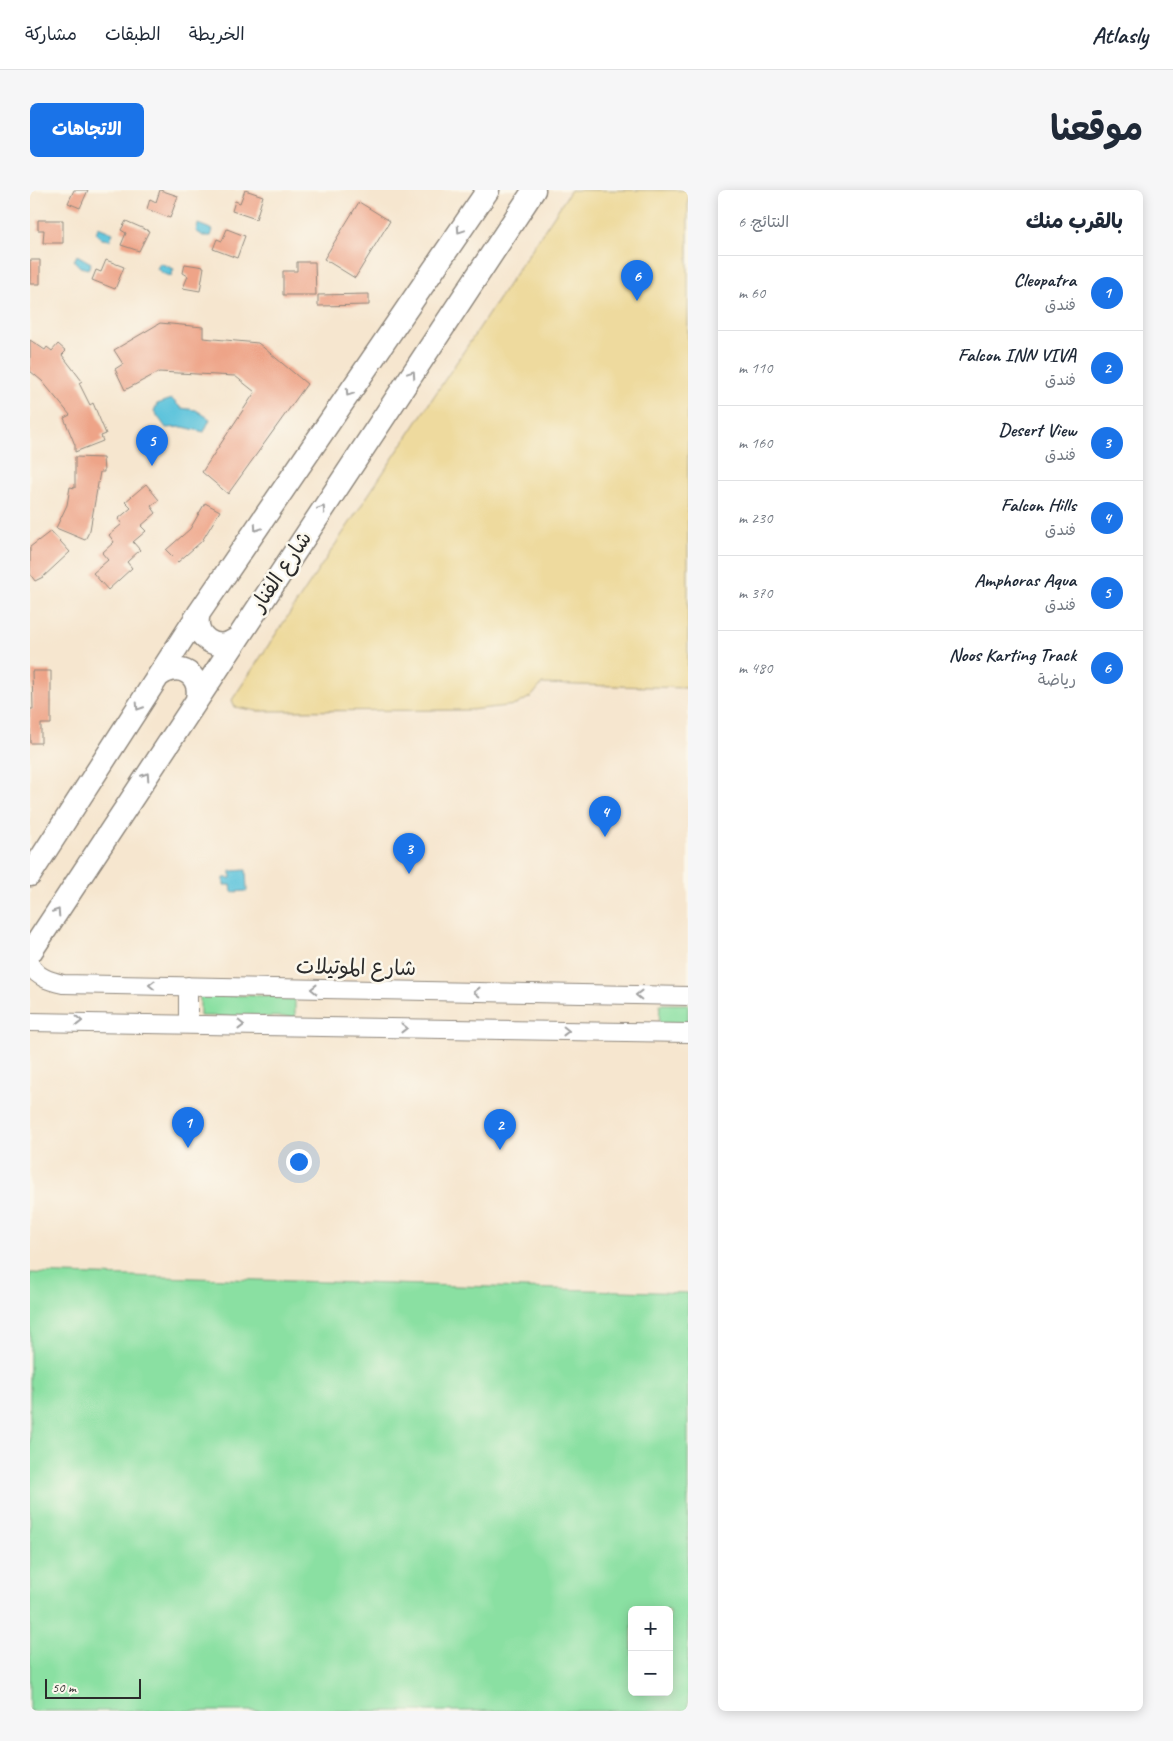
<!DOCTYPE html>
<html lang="ar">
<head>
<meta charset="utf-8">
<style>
  :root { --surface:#fff; --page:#f6f6f7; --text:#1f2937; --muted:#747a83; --line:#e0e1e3; --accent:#1a73e8 }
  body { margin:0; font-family:Caveat,"Playpen Sans Arabic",sans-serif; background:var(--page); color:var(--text); direction:rtl }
  .controls { position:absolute; right:15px; bottom:15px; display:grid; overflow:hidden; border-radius:8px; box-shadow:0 2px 12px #0003 }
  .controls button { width:45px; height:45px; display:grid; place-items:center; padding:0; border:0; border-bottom:1px solid var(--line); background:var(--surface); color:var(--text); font:25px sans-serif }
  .scale { position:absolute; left:15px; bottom:12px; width:96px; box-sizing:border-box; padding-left:5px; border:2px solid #2b2b2b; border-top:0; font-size:14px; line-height:18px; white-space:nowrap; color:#2b2b2b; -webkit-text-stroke:4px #fbf7ec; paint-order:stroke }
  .you { position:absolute; left:268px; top:971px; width:18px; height:18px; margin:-12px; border:4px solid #fff; border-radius:50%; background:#1a73e8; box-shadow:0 0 0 8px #1a73e833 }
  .badge { display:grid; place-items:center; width:32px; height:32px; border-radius:50%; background:var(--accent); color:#fff; font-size:16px; font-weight:700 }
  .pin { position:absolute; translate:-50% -41px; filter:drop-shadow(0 1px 2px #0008) }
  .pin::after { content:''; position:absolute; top:26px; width:18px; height:15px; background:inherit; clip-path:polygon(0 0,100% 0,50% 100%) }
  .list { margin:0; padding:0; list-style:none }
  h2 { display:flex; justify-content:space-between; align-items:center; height:65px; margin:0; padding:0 20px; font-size:21px }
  h2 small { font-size:16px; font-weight:400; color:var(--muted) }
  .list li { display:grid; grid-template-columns:32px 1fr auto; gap:15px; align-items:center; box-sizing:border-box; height:75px; padding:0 20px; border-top:1px solid var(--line) }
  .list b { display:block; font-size:19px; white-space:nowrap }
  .list p { margin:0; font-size:16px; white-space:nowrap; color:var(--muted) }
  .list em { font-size:16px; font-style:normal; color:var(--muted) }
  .map { position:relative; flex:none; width:658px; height:1521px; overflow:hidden; direction:ltr; border-radius:8px }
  header { display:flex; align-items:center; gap:30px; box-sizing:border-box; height:70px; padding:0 25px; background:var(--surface); border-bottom:1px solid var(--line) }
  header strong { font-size:24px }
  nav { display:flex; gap:28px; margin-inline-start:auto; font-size:18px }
  .intro { display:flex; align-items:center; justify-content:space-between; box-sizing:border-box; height:120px; padding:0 30px }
  h1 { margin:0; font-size:35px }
  .button { padding:12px 22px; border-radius:8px; background:var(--accent); color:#fff; font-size:18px; font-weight:700 }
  main { display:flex; gap:30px; padding:0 30px }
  aside { flex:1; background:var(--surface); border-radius:8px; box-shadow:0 2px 12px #0003 }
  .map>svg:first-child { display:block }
</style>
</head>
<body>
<header>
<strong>Atlasly</strong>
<nav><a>الخريطة</a><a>الطبقات</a><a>مشاركة</a></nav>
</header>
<div class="intro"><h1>موقعنا</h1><a class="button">الاتجاهات</a></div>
<main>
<aside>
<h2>بالقرب منك<small>النتائج: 6</small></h2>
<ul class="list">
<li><span class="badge">1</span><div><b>Cleopatra</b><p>فندق</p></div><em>60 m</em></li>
<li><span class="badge">2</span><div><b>Falcon INN VIVA</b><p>فندق</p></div><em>110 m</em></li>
<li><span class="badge">3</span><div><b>Desert View</b><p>فندق</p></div><em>160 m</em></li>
<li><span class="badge">4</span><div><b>Falcon Hills</b><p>فندق</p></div><em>230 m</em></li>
<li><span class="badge">5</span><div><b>Amphoras Aqua</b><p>فندق</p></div><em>370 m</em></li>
<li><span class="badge">6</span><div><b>Noos Karting Track</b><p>رياضة</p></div><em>480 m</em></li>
</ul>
</aside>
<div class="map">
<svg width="658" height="1521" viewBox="0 0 658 1521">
  <rect width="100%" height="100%" fill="#fbf7ec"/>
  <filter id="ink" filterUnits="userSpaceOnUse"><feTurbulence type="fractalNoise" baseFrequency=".02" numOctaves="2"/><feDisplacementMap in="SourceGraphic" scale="10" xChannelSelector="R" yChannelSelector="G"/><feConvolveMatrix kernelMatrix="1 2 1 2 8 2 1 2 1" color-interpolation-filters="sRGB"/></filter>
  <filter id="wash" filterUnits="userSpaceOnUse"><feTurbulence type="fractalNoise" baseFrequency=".0096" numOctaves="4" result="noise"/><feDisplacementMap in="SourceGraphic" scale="20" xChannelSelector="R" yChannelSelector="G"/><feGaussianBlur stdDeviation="1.12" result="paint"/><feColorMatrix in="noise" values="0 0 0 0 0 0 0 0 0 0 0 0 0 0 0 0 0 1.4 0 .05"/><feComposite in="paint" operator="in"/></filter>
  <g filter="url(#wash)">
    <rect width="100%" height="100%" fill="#f6e6cf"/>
    <path fill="#8ae0a2" stroke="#5a8666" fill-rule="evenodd" d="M 170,805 L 265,806 L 265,827 L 170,826 Z
      M 630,814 L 658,814 L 658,836 L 629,836 Z
      M 0,1083 L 658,1103 L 658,1521 L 0,1521 ZM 602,1420 L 639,1420 L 639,1502 L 602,1502 Z"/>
    <path fill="#eeda9e" stroke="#8c8264" d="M 541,0 L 658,0 L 658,498 L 512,494 L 502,506 L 486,515 L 440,520 L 227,521 L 205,517 L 202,510 Z"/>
    <path fill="#5fc4dc" stroke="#457884" d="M 168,34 L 183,40 L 181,46 L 173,46 L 166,41 Z
      M 68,37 L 83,43 L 80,50 L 72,49 L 66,44 Z
      M 47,65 L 61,73 L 58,79 L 50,77 L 44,71 Z
      M 130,73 L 144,79 L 141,86 L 134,84 L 127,79 Z
      M 142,209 L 151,218 L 166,220 L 180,229 L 174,242 L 153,237 L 136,238 L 124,221 L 127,214 Z
      M 216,680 L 217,701 L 202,702 L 201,695 L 194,695 L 194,688 L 201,688 L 201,681 Z"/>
    <g id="blocks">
      <path fill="#eea488" d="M 44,0 L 58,0 L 50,18 L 38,13 Z
        M 130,0 L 148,6 L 140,28 L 117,19 L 120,9 L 126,12 Z
        M 215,0 L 233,6 L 226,29 L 202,21 L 205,11 L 210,13 Z
        M 329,12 L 360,31 L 325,88 L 294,69 Z
        M 8,30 L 33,30 L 33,53 L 13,53 L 14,40 L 8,40 Z
        M 96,31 L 119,41 L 109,61 L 91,55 L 96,43 L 91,40 Z
        M 197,39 L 215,46 L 207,68 L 183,59 L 187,49 L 192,51 Z
        M 0,70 L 10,70 L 10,94 L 0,94 Z
        M 76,70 L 94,77 L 85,99 L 62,90 L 66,80 L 71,82 Z
        M 267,72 L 285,72 L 286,105 L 253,105 L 253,81 L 267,81 Z
        M 155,74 L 174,77 L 170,101 L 153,98 L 158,86 L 153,83 Z
        M 339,104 L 339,115 L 288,116 L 288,105 Z
        M 130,133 L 173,137 L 173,148 L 228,153 L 277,194 L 198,304 L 172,282 L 225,202 L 205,186 L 129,182 L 95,200 L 85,179 L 93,174 L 84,160 Z
        M 0,150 L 15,160 L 17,157 L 22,161 L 28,154 L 36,161 L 32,165 L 52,191 L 49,193 L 60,215 L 63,213 L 76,244 L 71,246 L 73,251 L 45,262 L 45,255 L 34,228 L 40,225 L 12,191 L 0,181 Z
        M 45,267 L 73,268 L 74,282 L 70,282 L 60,340 L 55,350 L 26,338 L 37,315 L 40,297 L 45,298 Z
        M 116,294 L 129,310 L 121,316 L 126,323 L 111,336 L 116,341 L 103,352 L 110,360 L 97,372 L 102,378 L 78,400 L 63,383 L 78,370 L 72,363 L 84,352 L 79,345 L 92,334 L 88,329 L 101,318 L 95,312 Z
        M 175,313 L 190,321 L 172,351 L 148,372 L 136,360 L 160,339 Z
        M 21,341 L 40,362 L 13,387 L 5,391 L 0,384 L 0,357 Z
        M 2,481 L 21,481 L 21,534 L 11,534 L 11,553 L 0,553 L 0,519 L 3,519 Z"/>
    </g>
  </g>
  <g filter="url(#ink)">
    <use href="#blocks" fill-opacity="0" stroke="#90887d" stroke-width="1"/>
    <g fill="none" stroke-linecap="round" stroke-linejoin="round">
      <defs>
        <path id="minor" d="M 0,774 C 6,787 20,791 33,794 L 658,806
          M 158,796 L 158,834
          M 0,832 L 658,843"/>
        <path id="major" d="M 169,423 C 162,447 187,463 206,449
          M 130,485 C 150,471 172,485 167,509
          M 0,685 L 169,423 L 458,0
          M 0,763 L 504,0"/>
      </defs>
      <use href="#minor" stroke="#90887d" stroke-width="20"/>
      <use href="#major" stroke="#90887d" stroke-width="25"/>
      <use href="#minor" stroke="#fff" stroke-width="18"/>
      <use href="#major" stroke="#fff" stroke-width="22"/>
    </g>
    <defs><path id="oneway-chevron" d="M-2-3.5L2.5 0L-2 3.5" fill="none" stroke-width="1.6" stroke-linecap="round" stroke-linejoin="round" transform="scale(1.25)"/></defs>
    <g stroke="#a0a0a0">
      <use href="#oneway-chevron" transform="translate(430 40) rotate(124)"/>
      <use href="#oneway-chevron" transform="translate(382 184) rotate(-56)"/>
      <use href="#oneway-chevron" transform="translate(319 203) rotate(124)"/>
      <use href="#oneway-chevron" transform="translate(292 319) rotate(-56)"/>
      <use href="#oneway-chevron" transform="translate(227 338) rotate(124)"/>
      <use href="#oneway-chevron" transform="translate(109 517) rotate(123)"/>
      <use href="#oneway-chevron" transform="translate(116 586) rotate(-57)"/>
      <use href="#oneway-chevron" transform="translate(27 722) rotate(-57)"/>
      <use href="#oneway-chevron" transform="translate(122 795) rotate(-179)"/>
      <use href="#oneway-chevron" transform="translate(284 799) rotate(-179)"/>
      <use href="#oneway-chevron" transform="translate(447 802) rotate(-179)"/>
      <use href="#oneway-chevron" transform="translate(609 805) rotate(-179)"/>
      <use href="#oneway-chevron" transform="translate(49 831) rotate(1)"/>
      <use href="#oneway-chevron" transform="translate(211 835) rotate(1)"/>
      <use href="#oneway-chevron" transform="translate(374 838) rotate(1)"/>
      <use href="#oneway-chevron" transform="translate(536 841) rotate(1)"/>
    </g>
  </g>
  <g text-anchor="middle" stroke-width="5" stroke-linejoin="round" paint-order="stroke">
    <g font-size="21" fill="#2b2b2b" stroke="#fbf7ec">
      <text transform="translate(251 381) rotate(-56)" y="7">شارع الفنار</text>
      <text transform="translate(326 777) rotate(1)" y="7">شارع الموتيلات</text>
    </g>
  </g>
</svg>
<div class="controls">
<button>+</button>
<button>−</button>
</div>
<div class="scale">50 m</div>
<div class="you"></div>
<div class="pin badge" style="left:158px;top:958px">1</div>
<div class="pin badge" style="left:470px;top:960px">2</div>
<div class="pin badge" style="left:379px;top:684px">3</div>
<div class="pin badge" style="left:575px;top:647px">4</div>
<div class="pin badge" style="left:122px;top:276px">5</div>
<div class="pin badge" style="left:607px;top:111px">6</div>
</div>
</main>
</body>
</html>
